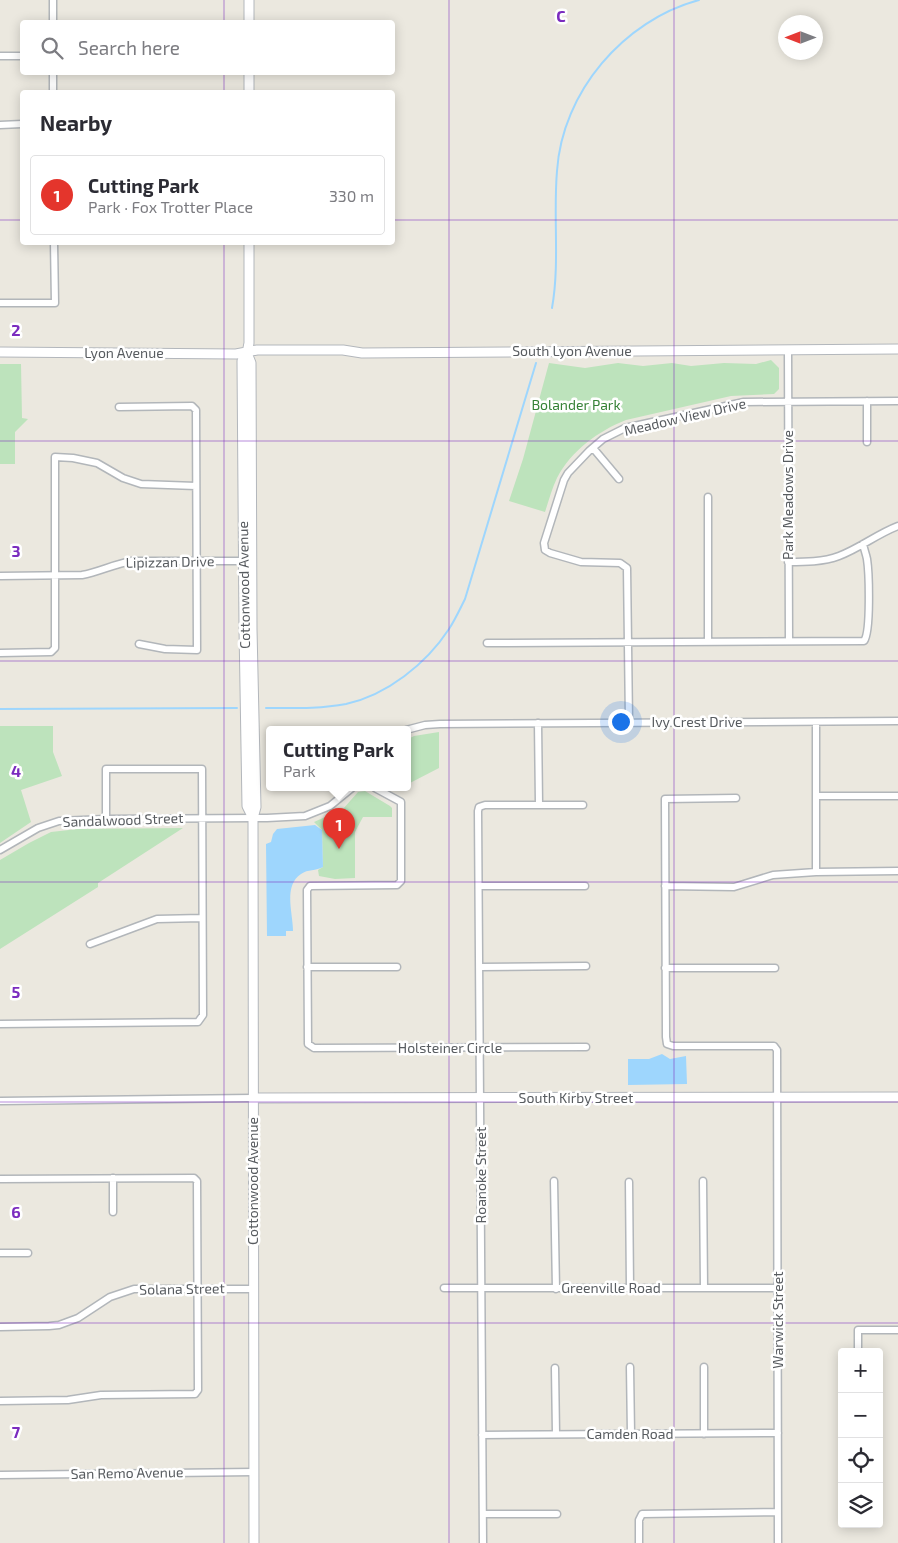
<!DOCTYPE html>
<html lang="en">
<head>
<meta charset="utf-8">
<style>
  :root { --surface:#fff; --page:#f2f2f3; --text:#2b2b33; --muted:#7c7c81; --line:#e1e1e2; --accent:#e4352c }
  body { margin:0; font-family:"Exo 2",sans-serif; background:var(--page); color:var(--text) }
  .controls { position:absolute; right:15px; bottom:15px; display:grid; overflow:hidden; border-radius:5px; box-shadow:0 2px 12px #0003 }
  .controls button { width:45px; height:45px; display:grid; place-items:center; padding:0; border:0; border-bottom:1px solid var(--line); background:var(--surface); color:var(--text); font:25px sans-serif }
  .compass { position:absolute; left:778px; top:15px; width:45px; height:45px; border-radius:50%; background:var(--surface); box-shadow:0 2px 12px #0003; rotate:270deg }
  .you { position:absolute; left:620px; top:721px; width:18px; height:18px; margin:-12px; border:4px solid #fff; border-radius:50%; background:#1a73e8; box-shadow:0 0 0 8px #1a73e833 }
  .badge { display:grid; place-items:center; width:32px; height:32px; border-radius:50%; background:var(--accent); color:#fff; font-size:16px; font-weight:700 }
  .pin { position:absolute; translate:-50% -41px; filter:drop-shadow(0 1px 2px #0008) }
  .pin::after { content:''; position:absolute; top:26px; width:18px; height:15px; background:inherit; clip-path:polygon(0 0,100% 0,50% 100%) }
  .popup { position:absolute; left:266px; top:726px; width:145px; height:65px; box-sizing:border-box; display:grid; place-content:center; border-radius:5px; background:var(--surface); filter:drop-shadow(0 1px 4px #0005); font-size:16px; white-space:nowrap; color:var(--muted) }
  .popup b { font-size:19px; color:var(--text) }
  .popup::after { content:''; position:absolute; left:50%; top:100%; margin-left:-10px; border:10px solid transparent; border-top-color:var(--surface) }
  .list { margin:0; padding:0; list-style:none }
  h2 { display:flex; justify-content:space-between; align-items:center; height:65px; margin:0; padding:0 20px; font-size:21px }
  h2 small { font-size:16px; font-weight:400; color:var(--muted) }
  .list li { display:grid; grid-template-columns:32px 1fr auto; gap:15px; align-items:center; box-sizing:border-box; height:80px; margin:0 10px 10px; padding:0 10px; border:1px solid var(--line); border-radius:5px }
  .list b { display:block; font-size:19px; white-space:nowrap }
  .list p { margin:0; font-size:16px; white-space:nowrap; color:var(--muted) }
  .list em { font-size:16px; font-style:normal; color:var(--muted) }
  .icon { flex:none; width:28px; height:28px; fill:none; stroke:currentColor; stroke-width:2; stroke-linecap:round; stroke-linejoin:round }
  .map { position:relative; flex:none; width:898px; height:1543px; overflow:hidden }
  .search { position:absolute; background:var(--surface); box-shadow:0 2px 12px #0003; left:20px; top:20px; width:375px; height:55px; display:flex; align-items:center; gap:12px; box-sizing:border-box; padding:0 18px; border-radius:5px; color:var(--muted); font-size:19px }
  .panel { position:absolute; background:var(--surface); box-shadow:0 2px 12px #0003; left:20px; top:90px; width:375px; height:155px; border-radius:5px }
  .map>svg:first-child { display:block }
</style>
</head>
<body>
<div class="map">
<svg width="898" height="1543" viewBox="0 0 898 1543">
  <rect width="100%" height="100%" fill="#ebe8df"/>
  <path fill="#bde3bc" d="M 771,360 L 779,368 L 779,389 L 774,394 L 731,396 L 626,420 C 598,431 571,451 557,478 C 552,488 549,500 545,512 L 509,501 L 523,459 L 549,363 L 585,368 L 618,363 L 643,366 L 672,363 L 691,366 L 724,363 L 756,364 Z
    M 0,364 L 21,364 L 22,418 L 28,419 L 15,432 L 15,464 L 0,464 Z
    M 0,726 L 53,726 L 53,752 L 62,776 L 21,790 L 31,822 L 0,843 Z
    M 439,732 L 439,768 L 408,784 L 408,739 L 414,736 Z
    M 365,791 L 390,806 L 392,808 L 392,817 L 363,817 L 355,832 L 355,878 L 335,879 L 319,876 L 318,870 L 323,867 L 322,830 L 314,822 L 343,809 L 358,792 Z
    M 183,828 L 98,883 L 98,887 L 0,949 L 0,860 L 29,843 L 51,832 L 78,829 Z"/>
  <path fill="#9ed6fd" d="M 315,825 L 322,830 L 323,867 C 316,871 308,869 301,874 C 283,886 293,913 293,931 L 286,931 L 286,936 L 267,936 L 266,844 L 271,842 L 273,834 L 277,829 Z
    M 662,1054 L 670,1059 L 686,1056 L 687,1084 L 628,1085 L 628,1059 L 649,1059 Z"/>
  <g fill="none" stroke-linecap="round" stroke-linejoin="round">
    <path stroke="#9ed6fd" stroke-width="2" d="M 552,308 C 560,263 553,217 557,171 C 562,92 624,20 699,0
      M 266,708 C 292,708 320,709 346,704 C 387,695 426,664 449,629 C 455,620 460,609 465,599 L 536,363
      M 0,709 L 237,708"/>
    <defs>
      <path id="street" d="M 53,0 L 53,22
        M 0,56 L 22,56
        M 53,72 L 53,92
        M 0,125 L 22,124
        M 0,303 L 55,303 L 54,242
        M 788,350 L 789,641
        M 119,407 L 192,406 L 196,410 L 197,650 L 165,649 L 139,644
        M 867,442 L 867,401
        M 593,448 L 619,479
        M 708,497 L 708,641
        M 788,562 C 805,562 823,562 839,556 C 860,548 877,534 898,526
        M 0,576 L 82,575 C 99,572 114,564 132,561 L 247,561
        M 487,643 L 864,641 C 871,632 869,572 867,559 C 866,554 864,549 863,544
        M 0,653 L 51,652 L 55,648 L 55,457 L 73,458 L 97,463 L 123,478 L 141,484 L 196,486
        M 629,722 L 627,568 L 620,563 L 581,562 L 550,553 L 545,550 L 544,543 L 564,480 L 568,473 L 589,451 L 603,439 L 625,428 L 744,402 L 898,401
        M 816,722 L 816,872
        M 538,723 L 539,804
        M 406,730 L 425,725 L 440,724 L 898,721
        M 375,788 L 401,802 L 401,881 L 397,885 L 310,886 L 307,890 L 308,1044 L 314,1048 L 586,1047
        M 816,796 L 898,796
        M 736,798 L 665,799 L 666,1037 L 667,1044 L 673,1046 L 774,1046 L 777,1050 L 778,1543
        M 0,850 L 38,828 L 59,821 L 106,819 L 267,818 L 305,816 L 330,806 L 352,788
        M 479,886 L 585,886
        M 665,886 L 734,887 L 773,875 L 816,872 L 898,871
        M 90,944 L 157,919 L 202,918
        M 307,967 L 397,967
        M 480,967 L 586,966
        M 665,968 L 775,968
        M 0,1024 L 198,1022 L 203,1015 L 202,769 L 106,769 L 106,819
        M 0,1101 L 253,1098
        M 0,1179 L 194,1178 L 197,1181 L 198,1390 L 195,1394 L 101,1395 L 68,1400 L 0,1401
        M 554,1181 L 556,1289
        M 703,1181 L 704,1288
        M 629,1182 L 630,1288
        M 113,1212 L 113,1178
        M 0,1253 L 28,1253
        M 444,1288 L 778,1288
        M 0,1327 L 49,1326 L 59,1325 L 78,1318 L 110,1297 L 134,1289 L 253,1289
        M 858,1352 L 858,1330 L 898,1330
        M 630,1367 L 631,1434
        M 704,1367 L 704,1434
        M 555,1368 L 556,1434
        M 482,1435 L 778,1433
        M 0,1475 L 254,1472
        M 484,1514 L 557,1514
        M 483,1543 L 478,811 L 479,807 L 485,805 L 583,805
        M 639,1543 L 639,1520 L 642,1514 L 777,1512"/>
      <path id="secondary" d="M 249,0 L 249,22
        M 249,92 L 249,72
        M 249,242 L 249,343 L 247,353 L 242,361 L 244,628 L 247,806 L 253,818
        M 0,352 L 236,354 L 257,350 L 343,350 L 362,353 L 898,349
        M 247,353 L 251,363 L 252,629 L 256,807 L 253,818 L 254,1543
        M 253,1098 L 898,1097"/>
    </defs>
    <use href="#street" stroke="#b2b6ba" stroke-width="9"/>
    <use href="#secondary" stroke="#b3b7bc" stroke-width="11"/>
    <use href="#street" stroke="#fff" stroke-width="6"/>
    <use href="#secondary" stroke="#fff" stroke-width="9"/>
  </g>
  <path fill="none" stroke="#7b2cbf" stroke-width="1" stroke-opacity="0.55" d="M 224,0 L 224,22M 449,0 L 449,1543M 674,0 L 674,1543M 224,72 L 224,92M 0,220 L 22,220M 392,220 L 898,220M 224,242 L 224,1543M 0,441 L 898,441M 0,661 L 898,661M 0,882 L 898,882M 0,1102 L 898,1102M 0,1323 L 898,1323"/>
  <g text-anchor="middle" stroke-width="5" stroke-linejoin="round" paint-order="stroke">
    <g font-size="14" fill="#585c60" stroke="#fff">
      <text x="572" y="356">South Lyon Avenue</text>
      <text x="124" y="358">Lyon Avenue</text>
      <text transform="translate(685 417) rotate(-13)" y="5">Meadow View Drive</text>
      <text transform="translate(788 495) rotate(-90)" y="5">Park Meadows Drive</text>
      <text transform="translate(170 562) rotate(-1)" y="5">Lipizzan Drive</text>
      <text transform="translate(244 585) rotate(-91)" y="5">Cottonwood Avenue</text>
      <text x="697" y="727">Ivy Crest Drive</text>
      <text transform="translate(123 820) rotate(-2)" y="5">Sandalwood Street</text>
      <text x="450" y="1053">Holsteiner Circle</text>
      <text x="576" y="1103">South Kirby Street</text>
      <text transform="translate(481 1175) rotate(-90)" y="5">Roanoke Street</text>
      <text transform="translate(253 1181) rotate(-90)" y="5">Cottonwood Avenue</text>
      <text x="611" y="1293">Greenville Road</text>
      <text transform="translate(182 1289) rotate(-1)" y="5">Solana Street</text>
      <text transform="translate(778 1320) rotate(-90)" y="5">Warwick Street</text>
      <text x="630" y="1439">Camden Road</text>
      <text transform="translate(127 1473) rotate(-1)" y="5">San Remo Avenue</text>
    </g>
    <g font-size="14" fill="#368237" stroke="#fff">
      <text x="576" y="410">Bolander Park</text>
    </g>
  </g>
  <g font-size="16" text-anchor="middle" font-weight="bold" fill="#7b2cbf" stroke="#fff" stroke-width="5" stroke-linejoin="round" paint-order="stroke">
    <text x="561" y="22">C</text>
    <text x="16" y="336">2</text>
    <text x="16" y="557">3</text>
    <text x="16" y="777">4</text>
    <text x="16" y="998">5</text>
    <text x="16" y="1218">6</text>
    <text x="16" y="1438">7</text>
  </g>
</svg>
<div class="controls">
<button>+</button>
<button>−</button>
<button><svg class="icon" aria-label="locate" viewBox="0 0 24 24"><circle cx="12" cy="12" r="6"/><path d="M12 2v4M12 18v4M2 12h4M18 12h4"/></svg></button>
<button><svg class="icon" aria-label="layers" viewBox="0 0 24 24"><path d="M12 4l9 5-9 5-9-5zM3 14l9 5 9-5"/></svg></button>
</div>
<svg class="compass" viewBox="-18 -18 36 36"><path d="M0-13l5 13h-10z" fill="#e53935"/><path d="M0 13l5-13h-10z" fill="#7c7c81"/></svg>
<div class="you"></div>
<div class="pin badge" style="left:339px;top:849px">1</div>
<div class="popup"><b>Cutting Park</b>Park</div>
<div class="search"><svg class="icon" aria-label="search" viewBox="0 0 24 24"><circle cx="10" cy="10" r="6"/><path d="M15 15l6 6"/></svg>Search here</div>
<section class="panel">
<h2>Nearby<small></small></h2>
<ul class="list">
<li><span class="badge">1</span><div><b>Cutting Park</b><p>Park · Fox Trotter Place</p></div><em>330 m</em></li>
</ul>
</section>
</div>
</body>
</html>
